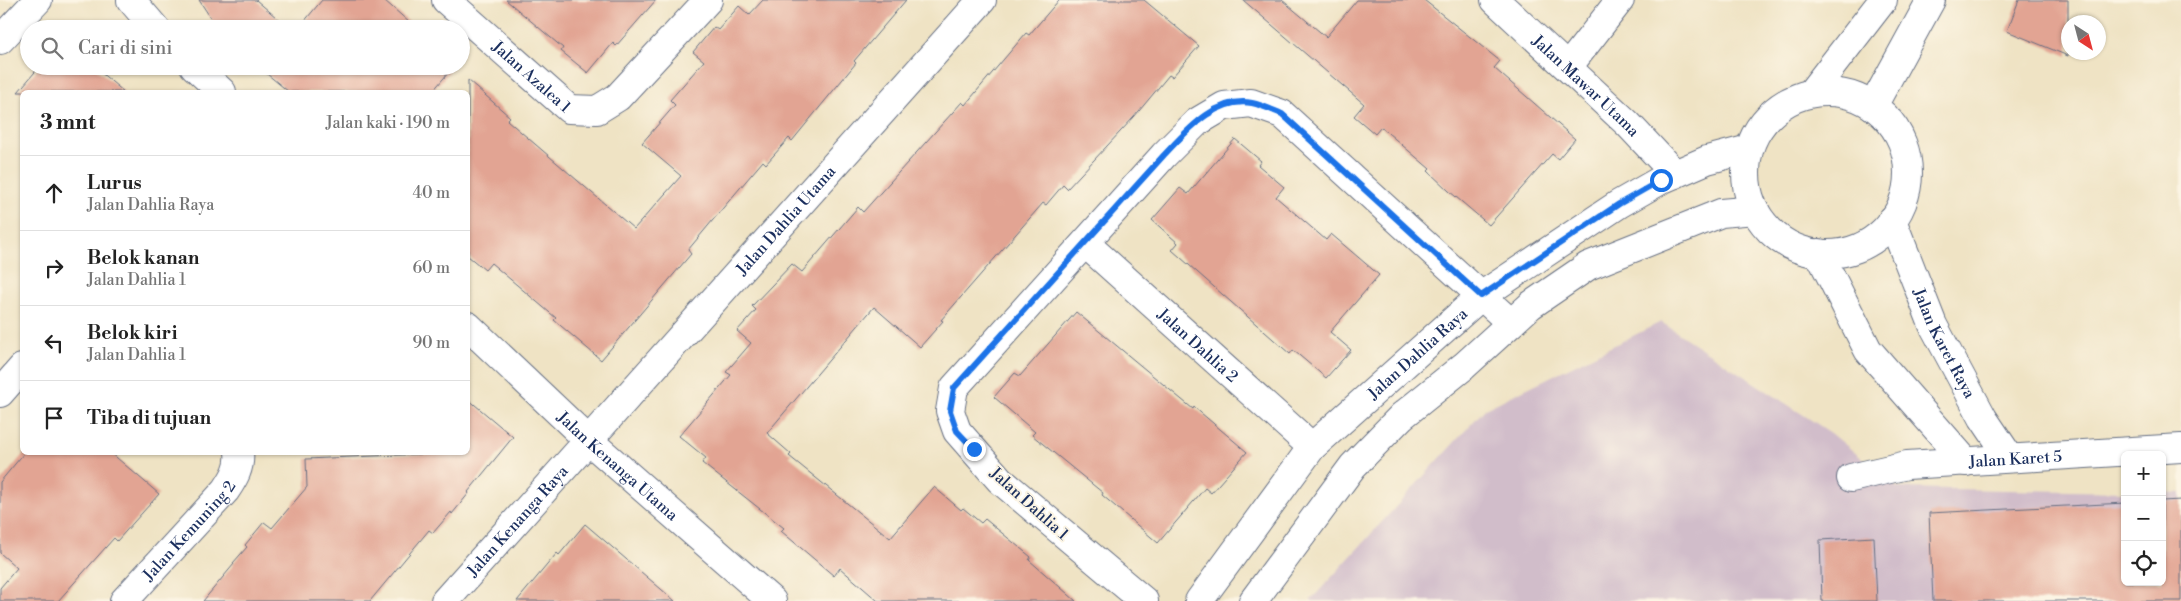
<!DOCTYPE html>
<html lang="id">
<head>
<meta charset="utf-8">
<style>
  :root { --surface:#fff; --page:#f6f6f6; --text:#222; --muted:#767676; --line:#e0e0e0 }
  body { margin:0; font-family:"Libre Bodoni",serif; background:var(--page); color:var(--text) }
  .controls { position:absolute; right:15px; bottom:15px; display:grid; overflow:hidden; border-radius:8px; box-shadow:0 1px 4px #0004 }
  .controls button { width:45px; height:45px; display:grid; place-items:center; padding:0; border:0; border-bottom:1px solid var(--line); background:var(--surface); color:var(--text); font:25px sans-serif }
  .compass { position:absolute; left:2061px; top:15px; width:45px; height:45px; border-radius:50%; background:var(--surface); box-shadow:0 1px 4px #0004; rotate:144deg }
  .stop { position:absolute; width:15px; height:15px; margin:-11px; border:4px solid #1a73e8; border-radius:50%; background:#fff }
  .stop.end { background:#1a73e8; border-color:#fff; box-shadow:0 1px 5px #0008 }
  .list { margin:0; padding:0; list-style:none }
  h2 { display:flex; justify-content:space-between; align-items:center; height:65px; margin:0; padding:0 20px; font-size:21px }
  h2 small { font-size:16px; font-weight:400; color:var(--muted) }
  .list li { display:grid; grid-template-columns:32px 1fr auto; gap:15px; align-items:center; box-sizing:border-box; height:75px; padding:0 20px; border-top:1px solid var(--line) }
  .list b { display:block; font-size:19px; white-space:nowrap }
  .list p { margin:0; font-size:16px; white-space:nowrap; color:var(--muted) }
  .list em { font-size:16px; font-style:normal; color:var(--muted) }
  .icon { flex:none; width:28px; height:28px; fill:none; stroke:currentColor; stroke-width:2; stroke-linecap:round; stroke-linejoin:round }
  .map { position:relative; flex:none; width:2181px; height:601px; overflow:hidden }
  .search { position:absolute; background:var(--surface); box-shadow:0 1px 4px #0004; left:20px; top:20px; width:450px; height:55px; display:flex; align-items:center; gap:12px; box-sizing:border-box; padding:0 18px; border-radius:28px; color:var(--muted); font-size:19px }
  .panel { position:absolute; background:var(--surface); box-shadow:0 1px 4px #0004; left:20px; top:90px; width:450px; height:365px; border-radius:8px }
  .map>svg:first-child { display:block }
</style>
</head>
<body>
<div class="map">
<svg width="2181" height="601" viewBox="0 0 2181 601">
  <rect width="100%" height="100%" fill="#fcf5e5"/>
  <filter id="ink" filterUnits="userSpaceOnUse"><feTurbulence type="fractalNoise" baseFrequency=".02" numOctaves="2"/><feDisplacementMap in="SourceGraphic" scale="10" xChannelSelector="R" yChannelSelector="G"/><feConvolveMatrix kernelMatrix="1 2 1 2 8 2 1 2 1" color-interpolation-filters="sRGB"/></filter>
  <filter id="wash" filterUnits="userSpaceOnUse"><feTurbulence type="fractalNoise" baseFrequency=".0096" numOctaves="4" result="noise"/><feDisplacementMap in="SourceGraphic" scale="20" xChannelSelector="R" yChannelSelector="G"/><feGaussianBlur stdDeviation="1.12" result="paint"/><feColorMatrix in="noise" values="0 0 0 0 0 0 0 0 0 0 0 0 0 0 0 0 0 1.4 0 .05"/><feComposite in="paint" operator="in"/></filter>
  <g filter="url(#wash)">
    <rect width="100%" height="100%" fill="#efe3c4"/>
    <path fill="#d1bdca" d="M 1661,322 L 1831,433 L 1898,488 L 2125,492 L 2125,582 L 2162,582 L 2162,492 L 2181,493 L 2181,601 L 1310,601 L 1485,409 Z"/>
    <g id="blocks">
      <path fill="#e2a493" d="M 199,0 L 256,0 L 290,29 L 221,29 L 216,26 Z
        M 322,0 L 384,0 L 410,23 L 408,24 L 413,29 L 298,29 Z
        M 506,0 L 656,0 L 616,46 L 613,43 L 588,73 L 561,51 L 563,48 Z
        M 763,0 L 906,0 L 854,61 L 856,63 L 792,141 L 789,138 L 766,164 L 763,161 L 723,208 L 688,250 L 691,254 L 601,360 L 554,320 L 556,318 L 491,263 L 485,270 L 468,256 L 468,80 L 510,117 L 507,120 L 634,229 L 681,176 L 642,143 L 675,105 L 670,100 L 704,61 L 693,52 L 714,27 L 718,30 L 739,6 L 749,15 Z
        M 1059,0 L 1144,0 L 1199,46 L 1172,77 L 1169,75 L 1134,117 L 1067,189 L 1063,185 L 1046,205 L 1043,203 L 941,320 L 943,321 L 920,347 L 874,307 L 767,433 L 791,454 L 789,456 L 890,538 L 934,487 L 961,510 L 963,508 L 981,523 L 985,519 L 1031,557 L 1029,560 L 1076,601 L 878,601 L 840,568 L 834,576 L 781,531 L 784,528 L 702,463 L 706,458 L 679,436 L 731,375 L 726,372 L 751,343 L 737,331 L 756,310 L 752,306 L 792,264 L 802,272 L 858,207 L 863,212 L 962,102 L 965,105 L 1026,33 L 1029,35 Z
        M 1243,0 L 1282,0 L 1326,37 L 1357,0 L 1424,0 L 1500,61 L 1494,68 L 1575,139 L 1558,159 L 1552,154 L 1489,225 L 1449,191 L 1428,171 L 1430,169 L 1381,127 L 1375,134 L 1354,116 L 1364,104 Z
        M 2019,0 L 2068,0 L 2068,56 L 2007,31 Z
        M 40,66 L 93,66 L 124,92 L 18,92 Z
        M 266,66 L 454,66 L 432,92 L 289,92 L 267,74 L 271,70 Z
        M 1235,139 L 1261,161 L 1258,165 L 1284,187 L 1276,197 L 1326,240 L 1331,234 L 1379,275 L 1330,332 L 1351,350 L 1326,378 L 1293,350 L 1290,354 L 1172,250 L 1178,243 L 1152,220 L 1180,188 L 1188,194 Z
        M 1076,312 L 1193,409 L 1194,407 L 1247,452 L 1211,493 L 1205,488 L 1158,543 L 1102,495 L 1103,493 L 1032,435 L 1035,432 L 994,397 L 1015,373 L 1020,376 Z
        M 468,399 L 513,437 L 468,492 L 469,493 L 452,514 L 451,512 L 433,533 L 429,530 L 370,601 L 203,601 L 234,564 L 233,563 L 247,547 L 245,545 L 264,522 L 272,528 L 307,487 L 306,459 L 468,452 Z
        M 25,452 L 110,452 L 159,494 L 117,541 L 114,538 L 58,601 L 0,601 L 0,588 L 17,568 L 0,553 L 0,482 Z
        M 2181,500 L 2181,601 L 1933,601 L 1929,513 L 2125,503 L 2125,582 L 2162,582 L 2162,501 Z
        M 585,524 L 675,601 L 517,601 L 557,553 L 559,555 Z
        M 1874,537 L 1877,601 L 1822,601 L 1820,540 Z"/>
    </g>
  </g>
  <g filter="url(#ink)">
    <use href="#blocks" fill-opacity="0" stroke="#656e82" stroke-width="1"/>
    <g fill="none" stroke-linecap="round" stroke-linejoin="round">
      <defs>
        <g id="minor">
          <path d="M 131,0 L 156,29"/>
          <path id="s1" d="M 446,0 L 569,109 L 597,110 L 618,97 L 708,0"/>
          <path id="s2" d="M 1495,0 L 1628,124 L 1675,174"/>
          <path d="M 0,40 L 38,0"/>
          <path d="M 194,66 L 222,92"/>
          <path d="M 1568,67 L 1620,0"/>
          <circle cx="1827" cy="173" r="81"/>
          <path d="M 1811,93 L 1883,0"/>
          <path d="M 1873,106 L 1931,0"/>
          <path id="s3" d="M 1892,220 L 1933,325 L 1983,418 L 2010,458"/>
          <path id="s4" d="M 1086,244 L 1312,447"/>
          <path d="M 1819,253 L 1868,350 L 1966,462"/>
          <path id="s5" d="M 468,326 L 587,439 L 772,601"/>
          <path d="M 0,393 L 22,368"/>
          <path id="s6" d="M 1851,478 L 1907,465 L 2181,448"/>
          <path id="s7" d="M 124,601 L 226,490 C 234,478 241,467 239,452"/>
          <path id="s8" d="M 445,601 L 982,0"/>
          <path d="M 1144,601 L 1000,480 L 957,431 L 950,411 L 954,388 L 1164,155 L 1197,122 L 1224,106 L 1251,103 L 1282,114 L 1511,323"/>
          <path id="s9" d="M 1199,601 L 1312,447 L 1481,296 L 1619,204 L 1661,180 L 1707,160 L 1749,149"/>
          <path d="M 1253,601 L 1353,466 L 1402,416 L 1464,366 L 1531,305 L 1588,266 L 1721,213 L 1755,210"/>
        </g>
      </defs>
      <use href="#minor" stroke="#656e82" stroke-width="30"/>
      <use href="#minor" stroke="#fff" stroke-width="28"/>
    </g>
  </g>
  <g fill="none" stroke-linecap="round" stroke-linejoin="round" filter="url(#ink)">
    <path stroke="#1a73e8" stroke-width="6" d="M 974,449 L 957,431 L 950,411 L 954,388 L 1164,155 C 1186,132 1216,96 1252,103 C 1262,105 1272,110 1282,114 L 1481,296 L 1619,204 L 1661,180"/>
  </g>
  <g text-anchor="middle" stroke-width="4" stroke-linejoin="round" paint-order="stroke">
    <g font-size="16" fill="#1b2f5e" stroke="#fcf5e5">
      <text dy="6" stroke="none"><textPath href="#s1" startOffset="115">Jalan Azalea 1</textPath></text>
      <text dy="6" stroke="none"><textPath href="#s2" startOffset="125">Jalan Mawar Utama</textPath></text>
      <text dy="6" stroke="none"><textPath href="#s8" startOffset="511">Jalan Dahlia Utama</textPath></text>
      <text dy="6" stroke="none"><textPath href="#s3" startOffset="134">Jalan Karet Raya</textPath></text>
      <text dy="6" stroke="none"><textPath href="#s4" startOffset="151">Jalan Dahlia 2</textPath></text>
      <text dy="6" stroke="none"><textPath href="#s9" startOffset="332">Jalan Dahlia Raya</textPath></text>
      <text dy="6" stroke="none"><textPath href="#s6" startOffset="166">Jalan Karet 5</textPath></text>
      <text dy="6" stroke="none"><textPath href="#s5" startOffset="205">Jalan Kenanga Utama</textPath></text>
      <text transform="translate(1030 503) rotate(42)" y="6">Jalan Dahlia 1</text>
      <text dy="6" stroke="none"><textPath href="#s8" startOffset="108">Jalan Kenanga Raya</textPath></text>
      <text dy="6" stroke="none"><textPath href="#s7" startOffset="96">Jalan Kemuning 2</textPath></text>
    </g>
  </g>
</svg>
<div class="controls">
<button>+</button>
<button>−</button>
<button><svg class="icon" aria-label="locate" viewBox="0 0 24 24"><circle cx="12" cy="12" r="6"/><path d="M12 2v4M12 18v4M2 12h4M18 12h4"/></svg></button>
</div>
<svg class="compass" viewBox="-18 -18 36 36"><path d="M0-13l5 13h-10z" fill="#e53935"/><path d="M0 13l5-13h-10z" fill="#767676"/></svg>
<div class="stop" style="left:1661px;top:180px"></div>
<div class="stop end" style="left:974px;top:449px"></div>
<div class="search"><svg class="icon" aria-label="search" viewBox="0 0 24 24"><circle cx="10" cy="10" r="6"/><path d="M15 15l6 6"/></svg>Cari di sini</div>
<section class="panel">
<h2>3 mnt<small>Jalan kaki · 190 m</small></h2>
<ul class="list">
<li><svg class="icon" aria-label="ahead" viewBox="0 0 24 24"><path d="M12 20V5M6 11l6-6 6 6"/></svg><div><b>Lurus</b><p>Jalan Dahlia Raya</p></div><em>40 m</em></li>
<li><svg class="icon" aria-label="right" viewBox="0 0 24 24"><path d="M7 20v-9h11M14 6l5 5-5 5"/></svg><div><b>Belok kanan</b><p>Jalan Dahlia 1</p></div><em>60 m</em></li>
<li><svg class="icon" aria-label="left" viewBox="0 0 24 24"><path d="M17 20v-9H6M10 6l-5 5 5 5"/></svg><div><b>Belok kiri</b><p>Jalan Dahlia 1</p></div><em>90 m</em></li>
<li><svg class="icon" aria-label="arrive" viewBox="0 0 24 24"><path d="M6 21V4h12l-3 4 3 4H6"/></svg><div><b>Tiba di tujuan</b></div></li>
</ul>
</section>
</div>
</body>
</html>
